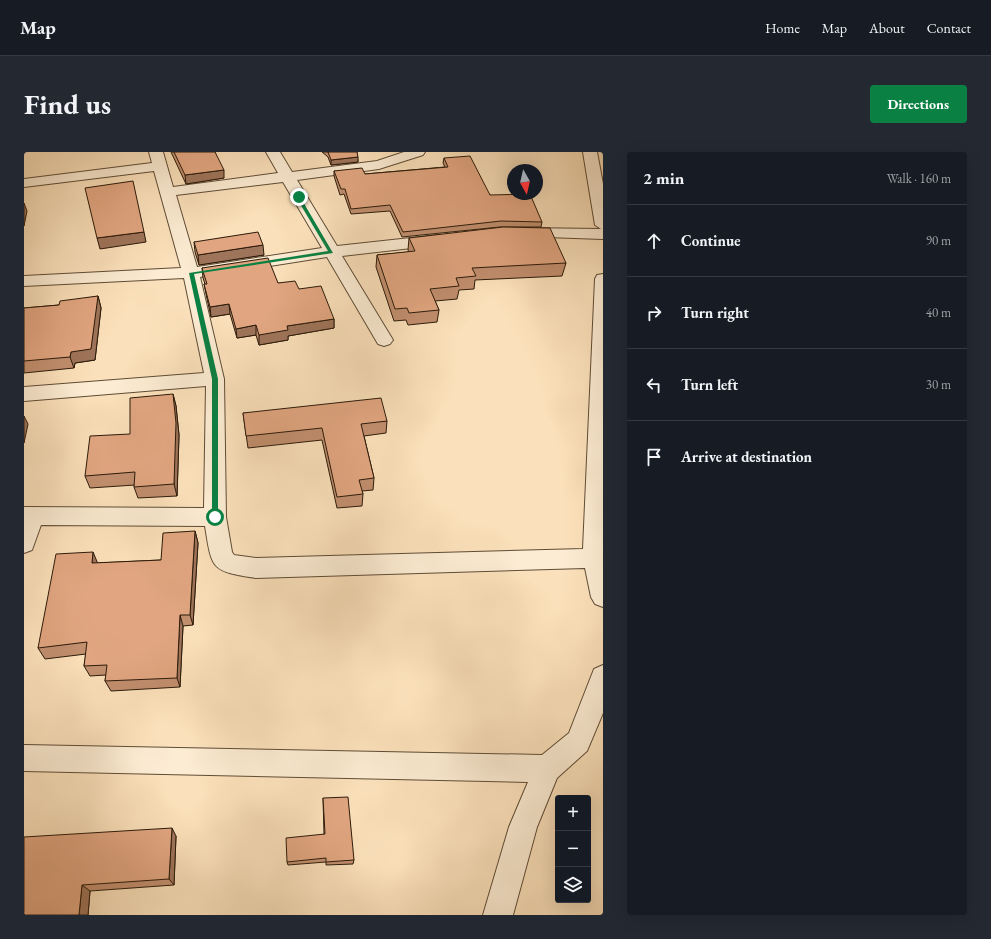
<!DOCTYPE html>
<html lang="en">
<head>
<meta charset="utf-8">
<style>
  :root { --surface:#171b24; --page:#242831; --text:#f1f3f6; --muted:#9ea1a6; --line:#363941; --accent:#0b8043 }
  body { margin:0; font-family:"EB Garamond",serif; background:var(--page); color:var(--text) }
  .controls { position:absolute; right:12px; bottom:12px; display:grid; overflow:hidden; border-radius:4px; box-shadow:0 4px 16px #0002 }
  .controls button { width:36px; height:36px; display:grid; place-items:center; padding:0; border:0; border-bottom:1px solid var(--line); background:var(--surface); color:var(--text); font:20px sans-serif }
  .compass { position:absolute; left:483px; top:12px; width:36px; height:36px; border-radius:50%; background:var(--surface); box-shadow:0 4px 16px #0002; rotate:172deg }
  .stop { position:absolute; width:12px; height:12px; margin:-9px; border:3px solid #0b8043; border-radius:50%; background:#fff }
  .stop.end { background:#0b8043; border-color:#fff; box-shadow:0 1px 4px #0008 }
  .list { margin:0; padding:0; list-style:none }
  h2 { display:flex; justify-content:space-between; align-items:center; height:52px; margin:0; padding:0 16px; font-size:17px }
  h2 small { font-size:13px; font-weight:400; color:var(--muted) }
  .list li { display:grid; grid-template-columns:26px 1fr auto; gap:12px; align-items:center; box-sizing:border-box; height:72px; padding:0 16px; border-top:1px solid var(--line) }
  .list b { display:block; font-size:15px; white-space:nowrap }
  .list em { font-size:13px; font-style:normal; color:var(--muted) }
  .icon { flex:none; width:22px; height:22px; fill:none; stroke:currentColor; stroke-width:2; stroke-linecap:round; stroke-linejoin:round }
  .map { position:relative; flex:none; width:579px; height:763px; overflow:hidden; border-radius:4px }
  header { display:flex; align-items:center; gap:24px; box-sizing:border-box; height:56px; padding:0 20px; background:var(--surface); border-bottom:1px solid var(--line) }
  header strong { font-size:19px }
  nav { display:flex; gap:22px; margin-inline-start:auto; font-size:14px }
  .intro { display:flex; align-items:center; justify-content:space-between; box-sizing:border-box; height:96px; padding:0 24px }
  h1 { margin:0; font-size:28px }
  .button { padding:10px 18px; border-radius:4px; background:var(--accent); color:#fff; font-size:14px; font-weight:700 }
  main { display:flex; gap:24px; padding:0 24px }
  aside { flex:1; background:var(--surface); border-radius:4px; box-shadow:0 4px 16px #0002 }
  .map>svg:first-child { display:block }
</style>
</head>
<body>
<header>
<strong>Map</strong>
<nav><a>Home</a><a>Map</a><a>About</a><a>Contact</a></nav>
</header>
<div class="intro"><h1>Find us</h1><a class="button">Directions</a></div>
<main>
<div class="map">
<svg width="579" height="763" viewBox="0 0 579 763">
  <rect width="100%" height="100%" fill="#fbe1bb"/>
  <filter id="stains"><feTurbulence type="fractalNoise" baseFrequency=".005" numOctaves="4"/><feColorMatrix values="0 0 0 0 .2 0 0 0 0 .09 0 0 0 0 .02 0 0 0 .5 -.17"/></filter>
  <radialGradient id="worn" r=".72"><stop offset=".6" stop-color="#630" stop-opacity="0"/><stop offset="1" stop-color="#630" stop-opacity=".3"/></radialGradient>
  <g fill="none" stroke-linecap="round" stroke-linejoin="round">
    <defs>
      <path id="street" d="M 125,0 L 139,0 L 149,35 L 254,21 L 242,0 L 256,0 L 268,20 L 353,9 L 380,0 L 401,0 L 399,3 L 355,17 L 273,28 L 313,94 L 414,83 L 420,85 L 422,88 L 420,91 L 414,93 L 318,104 L 369,188 L 366,192 L 360,194 L 354,192 L 303,105 L 176,125 L 200,227 L 202,365 L 208,400 L 210,403 L 232,406 L 559,397 L 571,127 L 573,123 L 579,122 L 579,455 L 571,452 L 567,445 L 561,416 L 232,426 C 187,419 188,418 181,374 L 17,373 L 8,398 L 0,401 L 0,355 L 180,356 L 182,234 L 0,249 L 0,235 L 180,221 L 160,126 L 0,134 L 0,124 L 157,116 L 130,19 L 0,35 L 0,27 L 128,11 ZM 259,30 L 298,96 L 173,115 L 152,43 Z
        M 559,0 L 573,0 L 579,32 L 579,87 L 492,84 L 490,81 L 492,78 L 498,76 L 577,77 L 571,73 Z
        M 579,513 L 579,561 L 563,599 L 533,626 L 513,675 L 489,763 L 459,763 L 485,675 L 504,630 L 0,619 L 0,593 L 518,603 L 545,581 L 570,517 Z"/>
    </defs>
    <use href="#street" stroke="#5f4c36" stroke-width="2"/>
    <use href="#street" fill="#fcecd3" fill-rule="evenodd"/>
  </g>
  <path fill="#c28f6f" stroke="#2b1a0a" d="M 147,0 L 191,0 L 200,26 L 162,32 Z
    M 298,0 L 333,0 L 334,10 L 307,13 L 304,5 Z
    M 420,6 L 466,43 L 518,70 L 517,75 L 476,75 L 378,85 L 366,59 L 327,62 L 320,42 L 316,43 L 310,24 L 310,19 L 341,22 L 421,15 L 419,11 Z
    M 385,86 L 542,111 L 538,124 L 451,128 L 450,137 L 435,138 L 433,147 L 411,149 L 415,158 L 413,170 L 384,173 L 382,168 L 370,169 L 352,115 L 353,103 L 385,100 L 384,98 Z
    M 170,90 L 240,103 L 175,113 L 171,100 Z
    M 178,116 L 254,131 L 275,137 L 310,167 L 310,176 L 264,184 L 264,188 L 235,193 L 232,183 L 213,186 L 206,162 L 187,165 L 182,142 L 180,132 L 181,132 L 179,126 Z
    M 74,144 L 77,156 L 71,208 L 51,211 L 50,216 L 0,221 L 0,156 L 35,153 Z
    M 149,242 L 152,254 L 155,283 L 153,344 L 114,346 L 110,335 L 111,333 L 66,336 L 61,324 Z
    M 219,261 L 363,269 L 362,281 L 340,284 L 350,326 L 349,338 L 338,339 L 339,342 L 338,354 L 313,356 L 298,288 L 224,296 Z
    M 171,379 L 174,391 L 169,473 L 159,474 L 156,535 L 87,539 L 81,529 L 82,523 L 66,524 L 60,514 L 62,502 L 21,507 L 14,496 L 74,411 L 137,408 Z
    M 299,646 L 330,708 L 329,712 L 302,713 L 302,710 L 264,713 L 263,710 L 300,682 Z
    M 152,684 L 150,733 L 66,739 L 64,763 L 0,763 Z"/>
  <path fill="#9e745a" stroke="#2b1a0a" d="M 334,5 L 334,10 L 307,13 L 307,8 Z
    M 200,18 L 200,26 L 162,32 L 161,23 Z
    M 0,51 L 3,59 L 0,74 Z
    M 120,80 L 122,90 L 76,97 L 73,86 Z
    M 239,93 L 240,103 L 175,113 L 174,103 Z
    M 74,144 L 77,156 L 71,208 L 51,211 L 50,216 L 46,205 L 47,200 Z
    M 205,152 L 206,162 L 187,165 L 186,155 Z
    M 310,167 L 310,176 L 264,184 L 264,188 L 235,193 L 235,183 L 263,174 Z
    M 232,173 L 232,183 L 213,186 L 212,177 Z
    M 149,242 L 152,254 L 155,283 L 153,344 L 150,332 Z
    M 0,264 L 4,272 L 0,291 Z
    M 171,379 L 174,391 L 169,473 L 166,463 Z
    M 69,400 L 74,412 L 68,411 Z
    M 156,463 L 159,474 L 156,535 L 153,526 Z
    M 148,676 L 152,684 L 150,733 L 145,727 Z
    M 58,733 L 66,739 L 64,763 L 55,763 Z"/>
  <path fill="#e1a681" stroke="#2b1a0a" d="M 150,0 L 191,0 L 200,18 L 161,23 Z
    M 304,0 L 333,0 L 334,5 L 307,8 Z
    M 446,4 L 466,43 L 506,42 L 518,70 L 477,69 L 379,80 L 366,53 L 327,57 L 321,37 L 317,37 L 310,19 L 338,16 L 341,22 L 424,15 L 420,6 Z
    M 109,29 L 120,80 L 73,86 L 61,36 Z
    M 479,75 L 526,76 L 542,111 L 448,116 L 452,124 L 432,126 L 435,134 L 406,137 L 415,158 L 385,161 L 383,156 L 371,157 L 353,103 L 391,99 L 385,86 Z
    M 234,80 L 239,93 L 174,103 L 170,90 Z
    M 244,106 L 254,131 L 271,129 L 275,137 L 297,134 L 310,167 L 263,174 L 264,178 L 235,183 L 232,173 L 212,177 L 205,152 L 186,155 L 180,132 L 183,132 L 178,116 Z
    M 74,144 L 67,197 L 47,200 L 46,205 L 0,209 L 0,156 L 35,153 L 36,149 Z
    M 149,242 L 152,271 L 150,332 L 110,335 L 111,320 L 61,324 L 66,284 L 106,282 L 106,246 Z
    M 357,246 L 363,269 L 337,272 L 350,326 L 335,328 L 339,342 L 313,345 L 298,276 L 222,284 L 219,261 Z
    M 171,379 L 166,463 L 156,463 L 153,526 L 81,529 L 83,513 L 60,514 L 63,490 L 14,496 L 32,402 L 69,400 L 68,411 L 137,408 L 139,381 Z
    M 324,645 L 330,708 L 302,710 L 302,706 L 263,710 L 262,686 L 301,682 L 299,646 Z
    M 148,676 L 145,727 L 58,733 L 55,763 L 0,763 L 0,685 Z"/>
  <path fill="#0b8043" d="M 275,43 L 309,101 L 170,122 L 194,227 L 194,365 L 191,367 L 188,365 L 188,227 L 165,121 L 304,99 L 272,45 Z"/>
  <rect width="100%" height="100%" filter="url(#stains)"/>
  <rect width="100%" height="100%" fill="url(#worn)"/>
</svg>
<div class="controls">
<button>+</button>
<button>−</button>
<button><svg class="icon" aria-label="layers" viewBox="0 0 24 24"><path d="M12 4l9 5-9 5-9-5zM3 14l9 5 9-5"/></svg></button>
</div>
<svg class="compass" viewBox="-18 -18 36 36"><path d="M0-13l5 13h-10z" fill="#e53935"/><path d="M0 13l5-13h-10z" fill="#9ea1a6"/></svg>
<div class="stop" style="left:191px;top:365px"></div>
<div class="stop end" style="left:275px;top:45px"></div>
</div>
<aside>
<h2>2 min<small>Walk · 160 m</small></h2>
<ul class="list">
<li><svg class="icon" aria-label="ahead" viewBox="0 0 24 24"><path d="M12 20V5M6 11l6-6 6 6"/></svg><div><b>Continue</b></div><em>90 m</em></li>
<li><svg class="icon" aria-label="right" viewBox="0 0 24 24"><path d="M7 20v-9h11M14 6l5 5-5 5"/></svg><div><b>Turn right</b></div><em>40 m</em></li>
<li><svg class="icon" aria-label="left" viewBox="0 0 24 24"><path d="M17 20v-9H6M10 6l-5 5 5 5"/></svg><div><b>Turn left</b></div><em>30 m</em></li>
<li><svg class="icon" aria-label="arrive" viewBox="0 0 24 24"><path d="M6 21V4h12l-3 4 3 4H6"/></svg><div><b>Arrive at destination</b></div></li>
</ul>
</aside>
</main>
</body>
</html>
